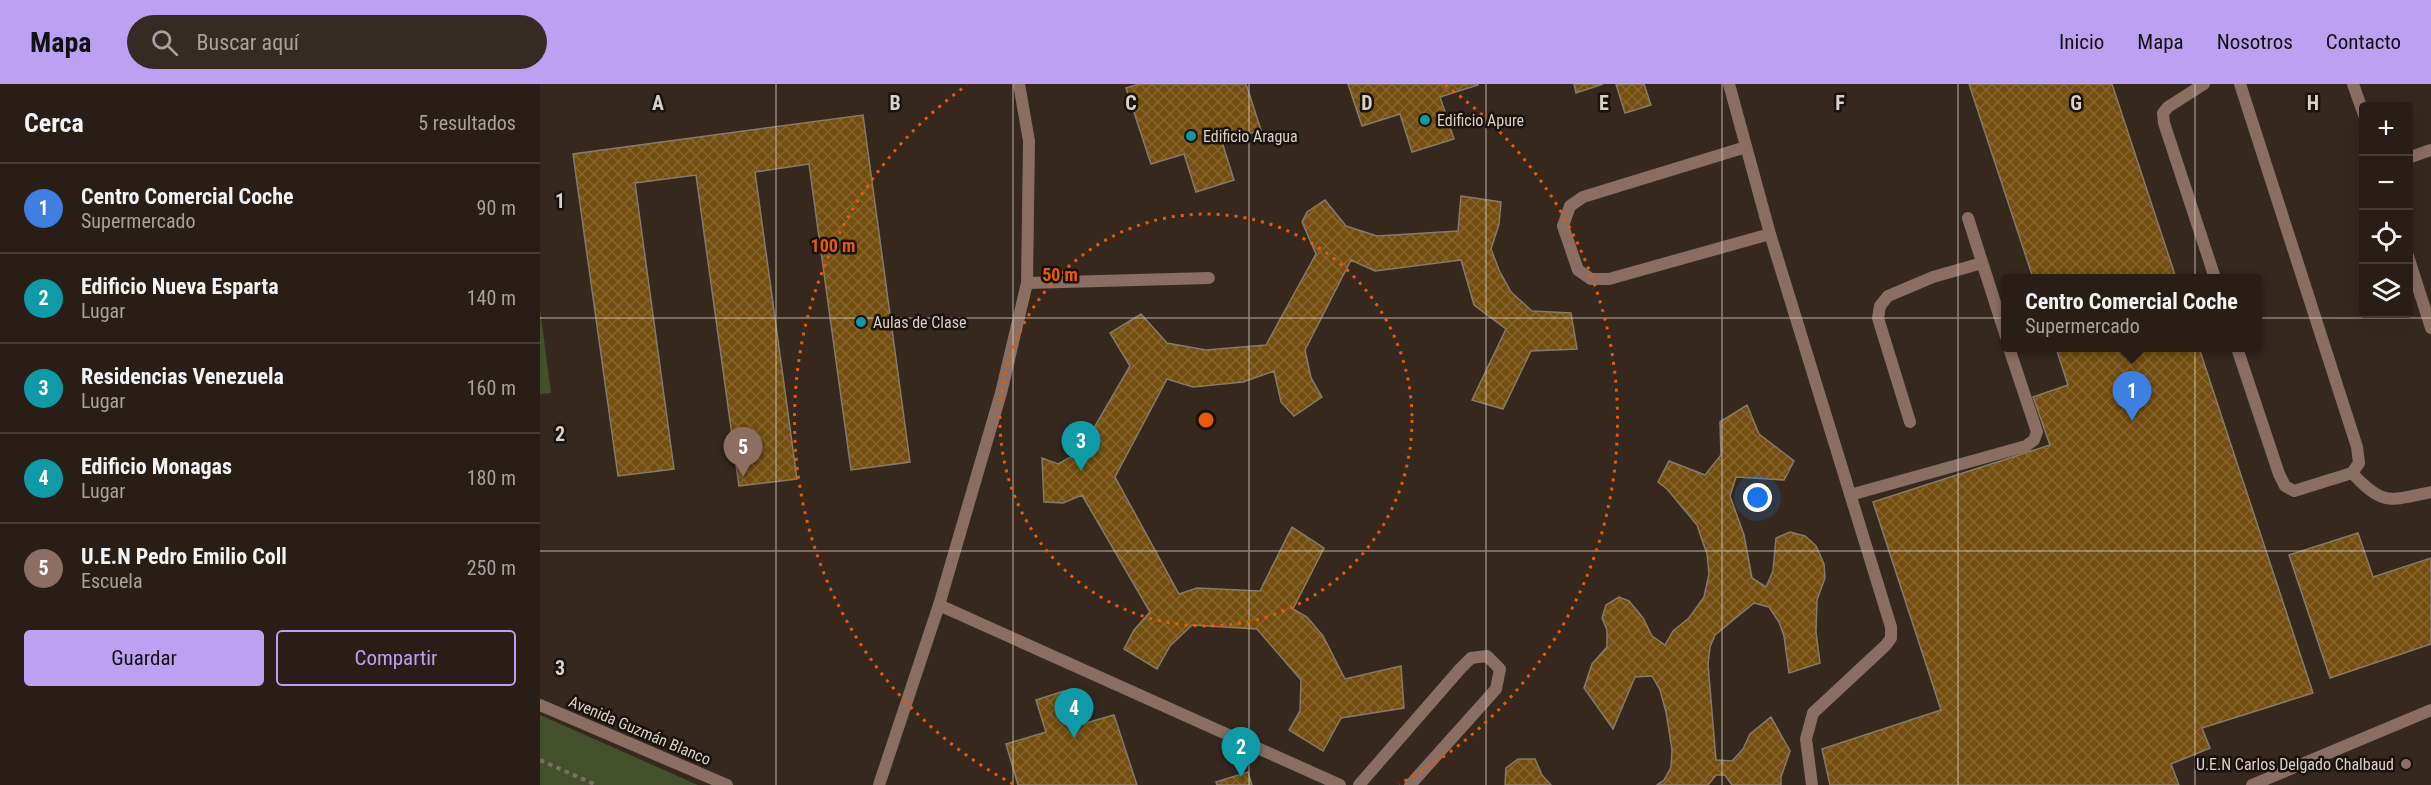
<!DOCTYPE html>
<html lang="es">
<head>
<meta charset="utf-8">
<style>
  :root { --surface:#281e16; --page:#342b23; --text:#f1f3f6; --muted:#a5a2a1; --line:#443c35; --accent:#bca0f2 }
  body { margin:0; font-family:"Roboto Condensed",sans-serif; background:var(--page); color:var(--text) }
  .controls { position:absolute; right:18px; top:18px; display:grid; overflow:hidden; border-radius:6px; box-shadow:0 6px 24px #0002 }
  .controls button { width:54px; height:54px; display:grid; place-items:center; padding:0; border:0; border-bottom:2px solid var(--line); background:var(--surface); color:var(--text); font:30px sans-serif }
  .you { position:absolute; left:1218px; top:414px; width:21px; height:21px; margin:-15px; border:4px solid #fff; border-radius:50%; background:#1a73e8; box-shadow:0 0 0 9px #1a73e833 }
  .badge { display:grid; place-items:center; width:39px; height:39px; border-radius:50%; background:var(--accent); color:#fff; font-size:20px; font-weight:700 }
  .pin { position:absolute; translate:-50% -50px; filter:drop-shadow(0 2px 3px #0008) }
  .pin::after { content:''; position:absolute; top:32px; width:21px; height:18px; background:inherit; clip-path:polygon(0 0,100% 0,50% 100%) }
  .popup { position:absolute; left:1461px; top:190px; width:261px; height:78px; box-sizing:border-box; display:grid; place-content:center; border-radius:6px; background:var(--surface); filter:drop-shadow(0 2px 4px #0005); font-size:20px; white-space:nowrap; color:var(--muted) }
  .popup b { font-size:22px; color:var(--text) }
  .popup::after { content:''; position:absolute; left:50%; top:100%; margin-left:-12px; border:12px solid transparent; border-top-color:var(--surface) }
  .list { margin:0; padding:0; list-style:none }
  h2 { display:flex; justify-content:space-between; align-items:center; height:78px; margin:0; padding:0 24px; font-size:26px }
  h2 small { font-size:20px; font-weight:400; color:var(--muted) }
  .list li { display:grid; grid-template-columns:39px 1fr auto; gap:18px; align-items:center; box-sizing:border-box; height:90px; padding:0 24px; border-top:2px solid var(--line) }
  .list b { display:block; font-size:22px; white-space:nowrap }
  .list p { margin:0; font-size:20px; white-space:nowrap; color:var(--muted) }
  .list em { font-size:20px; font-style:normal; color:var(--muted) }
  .actions { display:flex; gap:12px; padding:18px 24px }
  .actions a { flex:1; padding:14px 0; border:2px solid var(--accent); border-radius:6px; text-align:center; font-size:21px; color:var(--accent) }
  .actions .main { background:var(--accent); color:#111 }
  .icon { flex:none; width:33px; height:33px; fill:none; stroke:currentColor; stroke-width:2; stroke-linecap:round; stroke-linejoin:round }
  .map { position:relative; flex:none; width:1891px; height:701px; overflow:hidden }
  header { display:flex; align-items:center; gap:36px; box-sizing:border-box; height:84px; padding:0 30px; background:var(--accent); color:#111 }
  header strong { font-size:28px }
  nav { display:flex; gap:33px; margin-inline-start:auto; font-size:21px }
  .search { width:420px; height:54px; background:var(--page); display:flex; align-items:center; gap:15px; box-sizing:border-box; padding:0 21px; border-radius:33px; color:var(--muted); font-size:22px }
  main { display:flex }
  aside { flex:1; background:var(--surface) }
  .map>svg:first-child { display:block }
</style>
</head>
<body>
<header>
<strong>Mapa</strong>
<div class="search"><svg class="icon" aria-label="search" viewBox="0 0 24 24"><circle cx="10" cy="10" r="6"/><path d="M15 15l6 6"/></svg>Buscar aquí</div>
<nav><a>Inicio</a><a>Mapa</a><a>Nosotros</a><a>Contacto</a></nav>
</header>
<main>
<aside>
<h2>Cerca<small>5 resultados</small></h2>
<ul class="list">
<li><span class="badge" style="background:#3f7fe0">1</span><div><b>Centro Comercial Coche</b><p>Supermercado</p></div><em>90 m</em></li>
<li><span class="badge" style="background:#0f9aa8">2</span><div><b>Edificio Nueva Esparta</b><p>Lugar</p></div><em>140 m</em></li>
<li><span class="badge" style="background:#0f9aa8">3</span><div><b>Residencias Venezuela</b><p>Lugar</p></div><em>160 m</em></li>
<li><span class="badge" style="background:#0f9aa8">4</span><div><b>Edificio Monagas</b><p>Lugar</p></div><em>180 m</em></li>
<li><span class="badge" style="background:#8d6e63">5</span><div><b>U.E.N Pedro Emilio Coll</b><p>Escuela</p></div><em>250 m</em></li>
</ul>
<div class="actions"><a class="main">Guardar</a><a>Compartir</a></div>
</aside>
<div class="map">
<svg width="1891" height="701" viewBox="0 0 1891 701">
  <defs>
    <pattern id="building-cross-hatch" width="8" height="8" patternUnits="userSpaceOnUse" patternTransform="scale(1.5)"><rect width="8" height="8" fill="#734e0e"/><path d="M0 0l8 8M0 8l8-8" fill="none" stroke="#866630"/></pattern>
  </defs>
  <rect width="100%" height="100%" fill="#36281d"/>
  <path fill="#444f2c" d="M 0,225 L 11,309 L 0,310 Z
    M 0,631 L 158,701 L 0,701 Z"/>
  <path fill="url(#building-cross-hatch)" stroke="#867a69" stroke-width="1.5" d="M 599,0 L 706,0 L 721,46 L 682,58 L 694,96 L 656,108 L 644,70 L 611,80 L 586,4 Z
    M 808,0 L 938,0 L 938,1 L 900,13 L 914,55 L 872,68 L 860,30 L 822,42 Z
    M 1034,0 L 1063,0 L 1036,9 Z
    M 1076,0 L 1104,0 L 1111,21 L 1085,29 Z
    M 1429,0 L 1572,0 L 1636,194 L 1493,194 Z
    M 323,31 L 370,378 L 311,386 L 269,80 L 215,88 L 257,395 L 199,402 L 156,91 L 95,99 L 134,385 L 78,392 L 33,70 Z
    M 921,112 L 961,118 L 959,140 L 951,165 L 959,186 L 971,208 L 992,227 L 1031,229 L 1037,265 L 991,267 L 963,325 L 932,316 L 966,245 L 934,221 L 921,176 L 835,187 L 811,176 L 765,266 L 771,294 L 782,313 L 754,332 L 741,318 L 734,287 L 703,298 L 653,303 L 627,295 L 575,393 L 639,510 L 657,504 L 720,507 L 752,443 L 784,464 L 753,525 L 767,533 L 783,552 L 805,595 L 861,582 L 864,624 L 801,634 L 783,667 L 749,646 L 760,627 L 761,596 L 717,545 L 652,541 L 630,562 L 617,585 L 584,565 L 594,546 L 610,528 L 542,411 L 523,419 L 504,418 L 502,374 L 518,380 L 540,368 L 590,282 L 570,249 L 601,230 L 627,259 L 666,266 L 726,261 L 776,170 L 762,138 L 767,128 L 785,116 L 806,142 L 837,152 L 918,147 Z
    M 1516,264 L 1659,264 L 1773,609 L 1662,644 L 1670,664 L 1631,680 L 1639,701 L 1290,701 L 1282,665 L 1401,626 L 1333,418 L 1510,361 L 1493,313 L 1528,301 Z
    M 1207,321 L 1219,350 L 1254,377 L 1244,396 L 1196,393 L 1190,412 L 1204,451 L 1212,494 L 1226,503 L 1233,487 L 1236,454 L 1250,448 L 1265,452 L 1276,462 L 1284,480 L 1285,494 L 1277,516 L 1276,548 L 1280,579 L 1249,589 L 1244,552 L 1239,538 L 1229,523 L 1214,519 L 1175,551 L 1170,563 L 1168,580 L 1176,676 L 1192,677 L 1203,665 L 1210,650 L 1231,633 L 1250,667 L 1241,693 L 1241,701 L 1192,701 L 1185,691 L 1176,691 L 1168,701 L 1117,701 L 1124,696 L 1131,683 L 1132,666 L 1126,628 L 1120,606 L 1112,592 L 1095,593 L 1073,645 L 1044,604 L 1052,580 L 1067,563 L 1067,546 L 1062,534 L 1066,521 L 1079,513 L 1089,517 L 1103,534 L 1112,552 L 1125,561 L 1133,547 L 1149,534 L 1164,513 L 1169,490 L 1167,470 L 1157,441 L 1127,405 L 1118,398 L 1129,377 L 1165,391 L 1181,371 L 1180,338 Z
    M 1818,449 L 1833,493 L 1891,474 L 1891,560 L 1790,594 L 1749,471 Z
    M 524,607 L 535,642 L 574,631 L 597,701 L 478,701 L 466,660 L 506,648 L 496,616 Z
    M 978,675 L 995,675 L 1002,691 L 1011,701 L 965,701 L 966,684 Z
    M 708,688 L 712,701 L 677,701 L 676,698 Z"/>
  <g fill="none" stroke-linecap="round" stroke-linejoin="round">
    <path stroke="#7b6f65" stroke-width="4" stroke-dasharray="4.5 4.5" stroke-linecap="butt" d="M 0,676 L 56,701"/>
    <path stroke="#8a6e62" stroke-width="12" d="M 1189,0 L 1230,150 L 1351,543 L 1351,554 L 1346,561 L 1273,629 L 1266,655 L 1272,701
      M 1664,0 L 1628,23 L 1623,29 L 1624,39 L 1675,194
      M 1206,63 L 1043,113 L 1030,122 L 1023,142 L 1038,186 L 1051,195 L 1069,195 L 1230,150
      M 1868,74 L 1891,66
      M 1428,134 L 1466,253
      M 1697,264 L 1739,390 L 1745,402 L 1754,407 L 1812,389 L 1819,379 L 1817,363 L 1700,0
      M 1370,338 L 1338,234 L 1340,222 L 1348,212 L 1393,193 L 1442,179
      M 1812,389 C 1843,422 1849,417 1891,408
      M 1310,411 L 1486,362 L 1494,356 L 1497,348 L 1469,264
      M 399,521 L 800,701
      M 819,701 L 920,585 L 931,574 L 947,572 L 960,585 L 956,605 L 870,701"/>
    <path stroke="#8a6e62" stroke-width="12" d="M 1813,0 L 1824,31
      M 1868,172 L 1891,244
      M 487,199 L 669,194
      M 0,621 L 187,701
      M 339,701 L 399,521 L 461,309 L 487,199 L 489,57 L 479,0
      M 1712,701 L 1891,626"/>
  </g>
  <path fill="none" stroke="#dad1c9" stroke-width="1.5" stroke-opacity="0.55" d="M 236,0 L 236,701M 473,0 L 473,701M 709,0 L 709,701M 946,0 L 946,701M 1182,0 L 1182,701M 1418,0 L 1418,701M 1655,0 L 1655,701M 0,234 L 1891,234M 0,467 L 1891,467"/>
  <g fill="none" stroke="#e8590c" stroke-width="3" stroke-dasharray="3 6">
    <circle cx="666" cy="336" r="206"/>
    <path d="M473 700A412 412 0 0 1 427 1M905 1A412 412 0 0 1 859 700"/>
  </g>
  <g fill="#0f9aa8" stroke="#19120d" stroke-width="2">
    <circle cx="885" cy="36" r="6"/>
    <circle cx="651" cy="52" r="6"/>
    <circle cx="321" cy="238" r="6"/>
  </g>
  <circle fill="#8d6e63" stroke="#19120d" stroke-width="2" cx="1866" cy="680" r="6"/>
  <g text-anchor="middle" stroke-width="5" stroke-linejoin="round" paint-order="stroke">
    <g font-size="16" fill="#dad1c9" stroke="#19120d" text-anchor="start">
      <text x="897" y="42">Edificio Apure</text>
      <text x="663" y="58">Edificio Aragua</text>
      <text x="333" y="244">Aulas de Clase</text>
      <text x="1854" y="686" text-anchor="end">U.E.N Carlos Delgado Chalbaud</text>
    </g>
    <g font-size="16" fill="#dad1c9" stroke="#19120d">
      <text transform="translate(100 646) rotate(23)" y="6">Avenida Guzmán Blanco</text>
    </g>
  </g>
  <g font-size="20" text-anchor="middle" font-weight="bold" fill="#dad1c9" stroke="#19120d" stroke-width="5" stroke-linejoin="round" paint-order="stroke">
    <text x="118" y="26">A</text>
    <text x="355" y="26">B</text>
    <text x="591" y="26">C</text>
    <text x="827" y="26">D</text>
    <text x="1064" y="26">E</text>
    <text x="1300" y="26">F</text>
    <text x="1536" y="26">G</text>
    <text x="1773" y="26">H</text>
    <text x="20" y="124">1</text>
    <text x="20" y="357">2</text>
    <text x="20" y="591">3</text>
  </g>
  <circle cx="666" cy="336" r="9" fill="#e8590c" stroke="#19120d" stroke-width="3"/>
  <g font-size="18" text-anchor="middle" font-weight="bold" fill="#e8590c" stroke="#19120d" stroke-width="5" stroke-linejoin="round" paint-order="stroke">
    <text x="293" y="168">100 m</text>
    <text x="520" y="197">50 m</text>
  </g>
</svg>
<div class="controls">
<button>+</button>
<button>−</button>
<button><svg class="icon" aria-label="locate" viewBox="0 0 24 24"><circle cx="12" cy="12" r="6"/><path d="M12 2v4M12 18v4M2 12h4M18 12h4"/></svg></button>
<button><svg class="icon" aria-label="layers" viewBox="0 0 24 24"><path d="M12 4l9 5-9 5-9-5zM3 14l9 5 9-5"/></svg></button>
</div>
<div class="you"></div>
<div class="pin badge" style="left:1592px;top:337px;background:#3f7fe0">1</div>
<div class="popup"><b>Centro Comercial Coche</b>Supermercado</div>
<div class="pin badge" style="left:701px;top:693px;background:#0f9aa8">2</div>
<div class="pin badge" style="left:541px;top:387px;background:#0f9aa8">3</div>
<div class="pin badge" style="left:534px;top:654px;background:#0f9aa8">4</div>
<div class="pin badge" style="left:203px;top:393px;background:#8d6e63">5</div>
</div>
</main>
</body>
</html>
